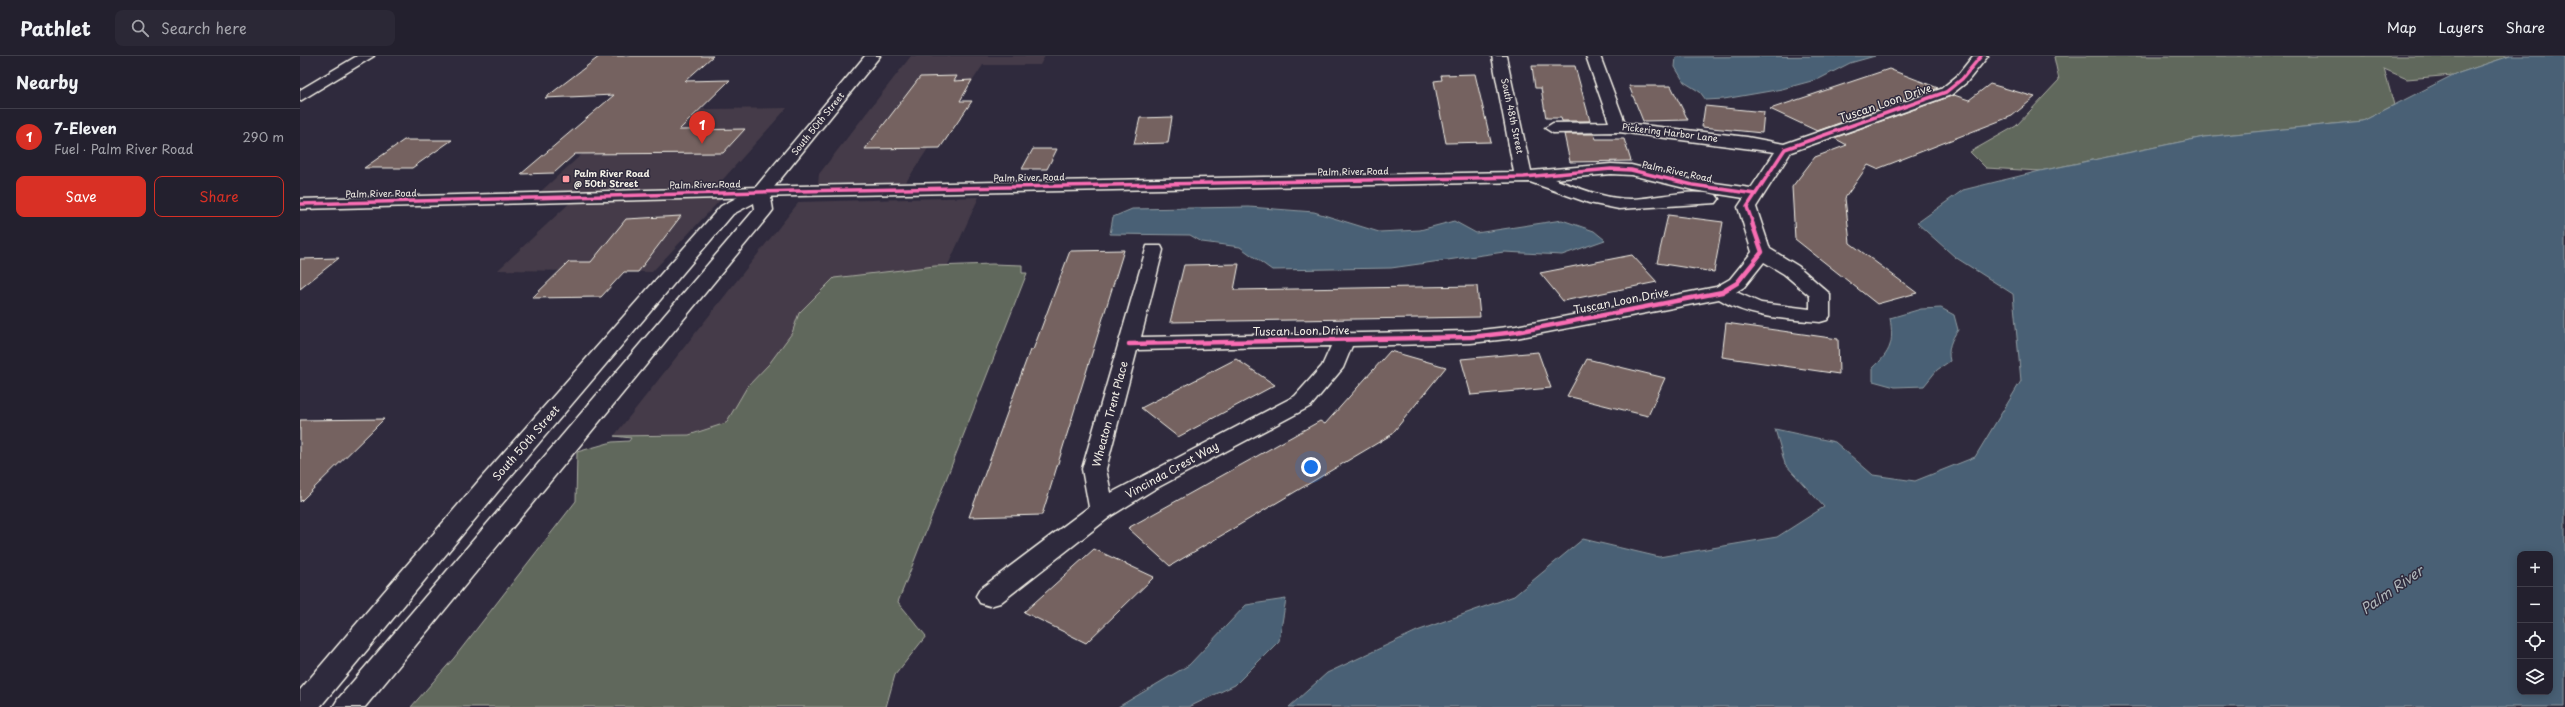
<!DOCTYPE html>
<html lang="en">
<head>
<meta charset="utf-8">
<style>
  :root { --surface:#23202e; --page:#2b2836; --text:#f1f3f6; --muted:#a3a3aa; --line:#403e4a; --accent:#d93025 }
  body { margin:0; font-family:"Playpen Sans",sans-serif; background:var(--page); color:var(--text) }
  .controls { position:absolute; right:12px; bottom:12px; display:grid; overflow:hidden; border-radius:8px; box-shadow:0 2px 10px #0003 }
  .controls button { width:36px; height:36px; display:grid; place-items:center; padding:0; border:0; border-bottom:1px solid var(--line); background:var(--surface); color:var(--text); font:20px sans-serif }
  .you { position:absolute; left:1011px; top:411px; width:14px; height:14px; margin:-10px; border:3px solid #fff; border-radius:50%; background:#1a73e8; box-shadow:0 0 0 6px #1a73e833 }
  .badge { display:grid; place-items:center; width:26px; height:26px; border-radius:50%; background:var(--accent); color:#fff; font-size:13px; font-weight:700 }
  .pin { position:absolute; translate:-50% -33px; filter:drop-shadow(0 1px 2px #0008) }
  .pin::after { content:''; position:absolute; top:21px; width:14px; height:12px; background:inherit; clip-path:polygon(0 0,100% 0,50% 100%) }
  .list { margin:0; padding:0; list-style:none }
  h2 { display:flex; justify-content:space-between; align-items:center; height:52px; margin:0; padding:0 16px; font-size:17px }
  h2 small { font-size:13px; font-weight:400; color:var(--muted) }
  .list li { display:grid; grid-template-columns:26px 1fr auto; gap:12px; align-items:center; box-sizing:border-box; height:56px; padding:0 16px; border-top:1px solid var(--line) }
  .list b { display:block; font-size:15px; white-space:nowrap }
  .list p { margin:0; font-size:13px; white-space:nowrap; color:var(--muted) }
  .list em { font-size:13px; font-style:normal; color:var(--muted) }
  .actions { display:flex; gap:8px; padding:12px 16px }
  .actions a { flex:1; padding:9px 0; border:1px solid var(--accent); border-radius:8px; text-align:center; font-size:14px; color:var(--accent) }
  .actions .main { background:var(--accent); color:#fff }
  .icon { flex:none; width:22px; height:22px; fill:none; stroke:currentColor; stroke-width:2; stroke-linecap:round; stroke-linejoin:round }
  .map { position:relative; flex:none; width:2265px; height:651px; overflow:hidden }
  header { display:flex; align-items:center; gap:24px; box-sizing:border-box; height:56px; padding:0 20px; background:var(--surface); border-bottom:1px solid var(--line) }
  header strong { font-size:19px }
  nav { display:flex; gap:22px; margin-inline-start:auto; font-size:14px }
  .search { width:280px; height:36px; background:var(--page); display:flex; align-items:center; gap:10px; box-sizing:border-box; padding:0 14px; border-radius:8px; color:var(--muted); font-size:15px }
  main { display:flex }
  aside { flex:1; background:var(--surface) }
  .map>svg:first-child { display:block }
</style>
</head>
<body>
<header>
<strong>Pathlet</strong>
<div class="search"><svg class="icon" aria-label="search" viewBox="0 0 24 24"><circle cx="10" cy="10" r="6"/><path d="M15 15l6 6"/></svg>Search here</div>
<nav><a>Map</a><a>Layers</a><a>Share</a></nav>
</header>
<main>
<aside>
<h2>Nearby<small></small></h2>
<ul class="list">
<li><span class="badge">1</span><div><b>7-Eleven</b><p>Fuel · Palm River Road</p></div><em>290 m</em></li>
</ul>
<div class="actions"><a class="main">Save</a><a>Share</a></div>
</aside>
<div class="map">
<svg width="2265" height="651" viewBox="0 0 2265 651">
  <rect width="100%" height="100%" fill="#2f2a3d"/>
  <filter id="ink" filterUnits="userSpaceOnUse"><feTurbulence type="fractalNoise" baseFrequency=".025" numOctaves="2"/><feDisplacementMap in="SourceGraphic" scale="8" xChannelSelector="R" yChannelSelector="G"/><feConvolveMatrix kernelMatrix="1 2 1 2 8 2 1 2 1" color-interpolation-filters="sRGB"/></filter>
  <g filter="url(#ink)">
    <path fill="#443b48" d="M 611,0 L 745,0 L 740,9 L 683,9 L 606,126 L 518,128 L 519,118 Z
      M 487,52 L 417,130 L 240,136 L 331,54 Z
      M 426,138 L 352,216 L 198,214 L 275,142 Z
      M 679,141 L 643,220 L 438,378 L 314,380 L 499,146 Z"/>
    <path fill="#60685b" stroke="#aaaca2" d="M 1756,0 L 2210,0 L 2153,19 L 2107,23 L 2084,13 L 2094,49 L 2063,65 L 1904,81 L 1740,115 L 1686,112 L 1670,96 L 1716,70 L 1759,24 L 1754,1 Z
      M 692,208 L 722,209 L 722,217 L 727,217 L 598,546 L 626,580 L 595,619 L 586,651 L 111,651 L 154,602 L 276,445 L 277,396 L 312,386 L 329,385 L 331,382 L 314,380 L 389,379 L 426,367 L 447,331 L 469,308 L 492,277 L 499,257 L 534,222 L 635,210 Z"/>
    <path fill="#4a6174" stroke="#8e9ba2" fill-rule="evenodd" d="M 1575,0 L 1550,7 L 1519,23 L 1482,33 L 1424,43 L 1406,44 L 1400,36 L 1384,26 L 1375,11 L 1376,1 Z
      M 2210,0 L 2265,0 L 2265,651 L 989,651 L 1027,617 L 1117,575 L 1214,540 L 1283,483 L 1359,501 L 1477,481 L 1524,451 L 1485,408 L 1475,373 L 1535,386 L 1573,419 L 1615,425 L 1675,401 L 1721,325 L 1713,238 L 1655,201 L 1617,167 L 1663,134 L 1740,115 L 1904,81 L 2063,65 L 2153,19 ZM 2220,498 L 2250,498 L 2250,636 L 2220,636 Z
      M 949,151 L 1014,156 L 1079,176 L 1120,174 L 1154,165 L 1176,177 L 1262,164 L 1294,175 L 1305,184 L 1262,199 L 1204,196 L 1091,212 L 972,214 L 940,191 L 902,186 L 890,179 L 810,178 L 813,161 L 832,153 Z
      M 1641,252 L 1654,259 L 1658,274 C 1651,284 1647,293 1650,305 L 1637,314 L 1624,330 L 1595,331 L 1573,325 L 1573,312 C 1591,295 1594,287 1590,262 L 1621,253 Z
      M 986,543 L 979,585 L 935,629 L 889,651 L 818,651 L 889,609 L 946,549 Z"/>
    <path fill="#746261" stroke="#f4f1e8" d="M 300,0 L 413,0 L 385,25 L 430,24 L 379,74 L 445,73 L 423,97 L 275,98 L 254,117 L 221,118 L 314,39 L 245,42 Z
      M 1232,10 L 1275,10 L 1290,65 L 1262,65 L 1261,62 L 1246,62 L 1241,32 L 1235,32 Z
      M 1589,13 L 1638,32 L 1517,75 L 1470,53 Z
      M 1175,18 L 1191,86 L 1146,87 L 1134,25 L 1142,24 L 1141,19 Z
      M 657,20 L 654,25 L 672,24 L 660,45 L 672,45 L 640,92 L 565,93 L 620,21 Z
      M 1690,28 L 1735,41 L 1712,60 L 1577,113 L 1568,109 L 1545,142 L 1550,187 L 1617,237 L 1577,248 L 1495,183 L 1492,131 L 1515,101 L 1547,89 L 1534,82 L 1654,39 L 1669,44 Z
      M 1329,30 L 1371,30 L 1388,64 L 1343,65 Z
      M 1405,50 L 1464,56 L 1462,77 L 1402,71 Z
      M 872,61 L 868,87 L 834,88 L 840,62 Z
      M 1264,78 L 1294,78 L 1296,83 L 1324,83 L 1331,105 L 1270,106 Z
      M 104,84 L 152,84 L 112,112 L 64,112 Z
      M 733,93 L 757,93 L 747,113 L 722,113 Z
      M 1368,159 L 1423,166 L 1414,216 L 1357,207 Z
      M 381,160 L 338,216 L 324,216 L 301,241 L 232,242 L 269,206 L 291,206 L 326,163 Z
      M 824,194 L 742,459 L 669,461 L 730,294 L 733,294 L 770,195 Z
      M 1332,199 L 1357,226 L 1263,245 L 1240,217 Z
      M 39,202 L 0,233 L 0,203 Z
      M 939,208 L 934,234 L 1177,230 L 1180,261 L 870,266 L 884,209 Z
      M 1426,267 L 1538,283 L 1539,318 L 1422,301 Z
      M 1090,295 L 1146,311 L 1091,379 L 870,510 L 828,472 L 1020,365 L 1025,368 Z
      M 1238,296 L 1251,332 L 1171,339 L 1161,303 Z
      M 936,303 L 975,329 L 878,381 L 841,352 Z
      M 1287,303 L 1365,322 L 1348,360 L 1267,340 Z
      M 84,363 L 0,446 L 0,364 Z
      M 794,493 L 854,521 L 786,587 L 724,556 Z"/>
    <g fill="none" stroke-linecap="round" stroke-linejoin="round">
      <defs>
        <path id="minor" d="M 57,0 L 74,0 L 0,45 L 0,34 Z
          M 1192,0 L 1206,0 L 1231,115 L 1311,108 L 1331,109 L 1393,124 L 1451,132 L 1475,96 L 1319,76 L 1253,77 L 1245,72 L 1253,67 L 1309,66 L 1286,0 L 1300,0 L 1325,67 L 1447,81 L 1484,88 L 1641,33 L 1657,20 L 1673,0 L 1688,0 L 1667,26 L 1651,39 L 1491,96 L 1456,151 L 1470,193 L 1498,210 L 1530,238 L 1530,260 L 1527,264 L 1520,266 C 1486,263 1449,262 1419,243 L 1216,282 L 1171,287 L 1052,290 L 1043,312 L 1011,350 L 853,434 L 811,460 L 700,547 L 690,550 L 680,547 L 676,540 L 680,533 L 789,451 L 782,413 L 847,190 L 861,190 L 863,194 L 841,281 L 1171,275 L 1216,270 L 1416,231 L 1430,223 L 1452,196 L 1438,151 L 1444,142 L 1393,134 L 1331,119 L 1311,118 L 1254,123 C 1279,132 1304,143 1331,143 C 1360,142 1387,132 1416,139 L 1419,143 L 1416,147 L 1319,153 L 1289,147 L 1230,126 L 498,140 L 0,153 L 0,143 L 498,130 L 1214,116 ZM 1464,206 L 1484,218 L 1510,240 L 1510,253 L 1461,247 L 1436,236 L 1444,231 ZM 1031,290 L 1022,310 L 995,340 L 811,437 L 806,413 L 837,294 Z"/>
        <path id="major" d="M 565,0 L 580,0 L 470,136 L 473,154 L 470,158 L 65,651 L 33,651 L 38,643 L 455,153 L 454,147 L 433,158 L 200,433 L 20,651 L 0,651 L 0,634 L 182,421 L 421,150 L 455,132 Z"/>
      </defs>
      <use href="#minor" stroke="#f4f1e8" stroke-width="3"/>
      <use href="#major" stroke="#f4f1e8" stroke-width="3"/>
      <use href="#minor" fill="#2f2a3d" fill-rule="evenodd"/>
      <use href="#major" fill="#2f2a3d" fill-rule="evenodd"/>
      <defs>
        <path id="cycleway-far1" d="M 0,148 L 498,135 L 1224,121 L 1311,113 L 1331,114 L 1393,129 L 1455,138
          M 1453,168 L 1447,151 L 1485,93 L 1646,36 L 1662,23 L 1681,0"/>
        <path id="cycleway" d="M 829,288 L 1171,281 L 1216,276 L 1422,236 L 1437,227 L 1462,196 L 1452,167"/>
      </defs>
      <use href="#cycleway-far1" stroke="#2f2a3d" stroke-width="5.5"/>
      <use href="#cycleway" stroke="#2f2a3d" stroke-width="7"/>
      <use href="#cycleway-far1" stroke="#f96db3" stroke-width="3.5"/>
      <use href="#cycleway" stroke="#f96db3" stroke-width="4.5"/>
    </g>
  </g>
  <rect fill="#ff9aa2" stroke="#2f2a3d" stroke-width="1.5" x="262" y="119" width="8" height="8" rx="2"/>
  <g text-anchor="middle" stroke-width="3" stroke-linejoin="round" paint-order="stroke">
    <g font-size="9" fill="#f4f1e8" stroke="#2f2a3d">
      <text transform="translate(1212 60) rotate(78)" y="3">South 48th Street</text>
      <text transform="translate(518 68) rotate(-51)" y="3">South 50th Street</text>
      <text transform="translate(1370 77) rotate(7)" y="3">Pickering Harbor Lane</text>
      <text transform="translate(1053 116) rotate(-1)" y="3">Palm River Road</text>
      <text transform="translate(1377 116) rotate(12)" y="3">Palm River Road</text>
      <text transform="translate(729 122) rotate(-1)" y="3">Palm River Road</text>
      <text transform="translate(405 129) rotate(-1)" y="3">Palm River Road</text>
      <text transform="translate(81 138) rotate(-1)" y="3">Palm River Road</text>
    </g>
    <g font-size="9" font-weight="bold" fill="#f4f1e8" stroke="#2f2a3d" text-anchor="start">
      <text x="274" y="121">Palm River Road<tspan x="274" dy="10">@ 50th Street</tspan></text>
    </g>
    <g font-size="11" fill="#f4f1e8" stroke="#2f2a3d">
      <text transform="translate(1585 47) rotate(-19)" y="4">Tuscan Loon Drive</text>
      <text transform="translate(1321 245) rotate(-11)" y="4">Tuscan Loon Drive</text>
      <text transform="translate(1001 275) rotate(-1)" y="4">Tuscan Loon Drive</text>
      <text transform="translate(810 358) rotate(-75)" y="4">Wheaton Trent Place</text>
      <text transform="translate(226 387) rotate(-49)" y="4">South 50th Street</text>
      <text transform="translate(872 414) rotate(-29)" y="4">Vincinda Crest Way</text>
    </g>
    <g font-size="14" font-style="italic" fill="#b0b7ba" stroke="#2f2a3d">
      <text transform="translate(2092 534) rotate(-35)" y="5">Palm River</text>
    </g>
  </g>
</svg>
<div class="controls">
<button>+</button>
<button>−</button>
<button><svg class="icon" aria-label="locate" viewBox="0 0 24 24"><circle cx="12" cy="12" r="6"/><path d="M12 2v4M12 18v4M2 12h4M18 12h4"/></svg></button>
<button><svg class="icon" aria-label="layers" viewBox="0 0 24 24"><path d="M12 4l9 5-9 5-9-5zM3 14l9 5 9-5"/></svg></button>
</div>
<div class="you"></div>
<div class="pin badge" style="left:402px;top:88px">1</div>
</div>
</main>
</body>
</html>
